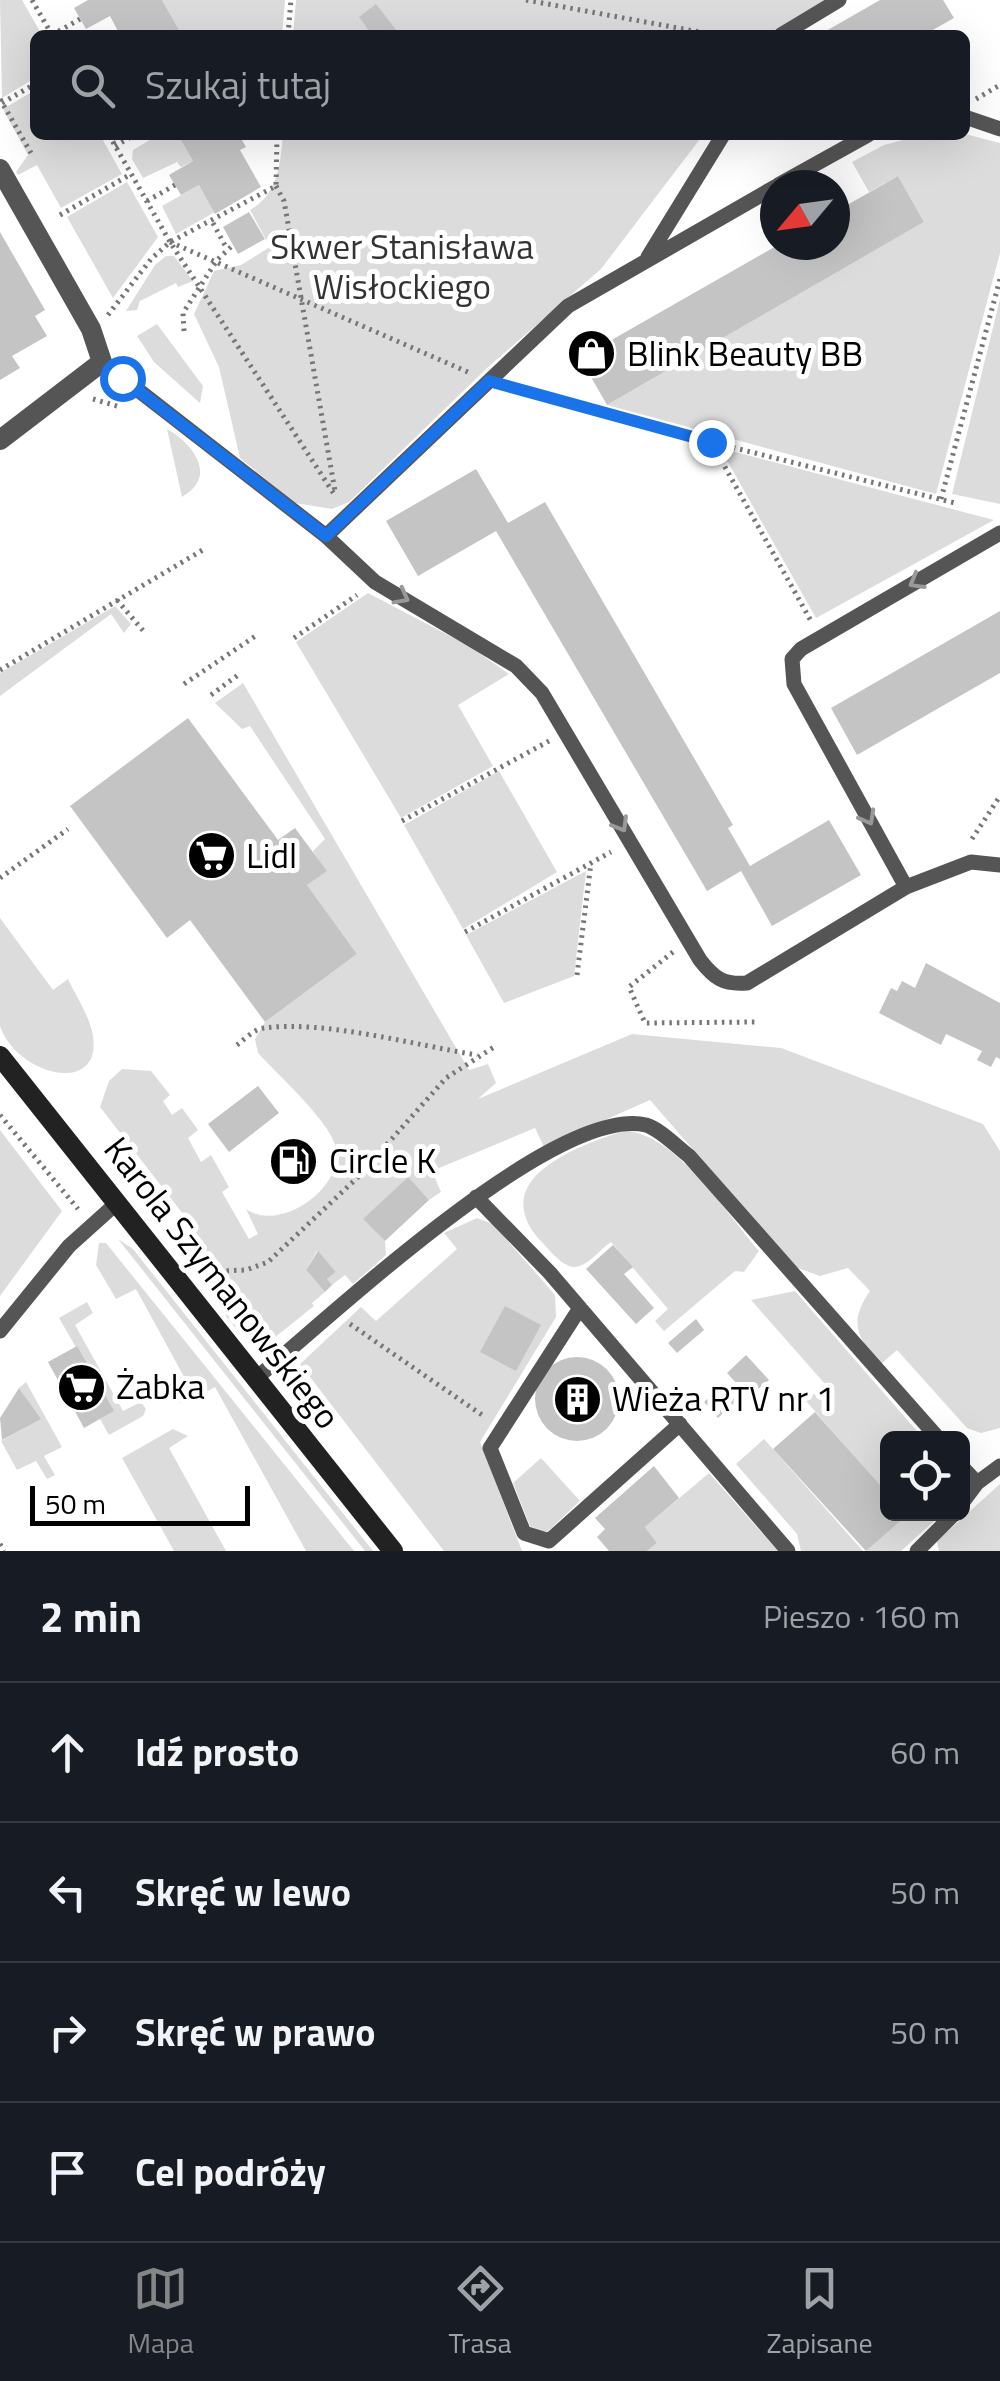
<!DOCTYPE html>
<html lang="pl">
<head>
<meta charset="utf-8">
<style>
  :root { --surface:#171b24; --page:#20242c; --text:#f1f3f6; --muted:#9ea1a6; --line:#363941; --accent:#858687 }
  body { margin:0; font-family:"Titillium Web",sans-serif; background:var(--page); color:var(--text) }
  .controls { position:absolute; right:30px; bottom:30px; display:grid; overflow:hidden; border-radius:15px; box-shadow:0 10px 40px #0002 }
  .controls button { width:90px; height:90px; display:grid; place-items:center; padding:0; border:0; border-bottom:2px solid var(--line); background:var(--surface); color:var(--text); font:50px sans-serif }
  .compass { position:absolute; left:760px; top:170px; width:90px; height:90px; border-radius:50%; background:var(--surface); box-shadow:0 10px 40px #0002; rotate:241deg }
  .scale { position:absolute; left:30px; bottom:25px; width:220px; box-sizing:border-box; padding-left:10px; border:5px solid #000; border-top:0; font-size:28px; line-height:35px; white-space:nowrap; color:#000; -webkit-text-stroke:8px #fff; paint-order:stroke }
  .stop { position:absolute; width:30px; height:30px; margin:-22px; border:8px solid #1a73e8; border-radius:50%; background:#fff }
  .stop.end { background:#1a73e8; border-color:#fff; box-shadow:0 2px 10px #0008 }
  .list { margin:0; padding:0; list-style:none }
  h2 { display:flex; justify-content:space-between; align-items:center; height:130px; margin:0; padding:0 40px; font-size:42px }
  h2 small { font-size:32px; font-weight:400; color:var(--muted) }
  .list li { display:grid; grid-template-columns:65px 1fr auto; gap:30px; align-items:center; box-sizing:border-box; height:140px; padding:0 40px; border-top:2px solid var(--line) }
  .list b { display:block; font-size:38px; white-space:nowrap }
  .list em { font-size:32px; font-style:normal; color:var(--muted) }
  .icon { flex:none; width:55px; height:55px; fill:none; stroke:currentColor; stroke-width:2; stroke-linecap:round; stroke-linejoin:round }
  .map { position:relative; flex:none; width:1000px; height:1551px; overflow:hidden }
  .search { position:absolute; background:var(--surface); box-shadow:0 10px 40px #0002; left:30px; right:30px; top:30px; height:110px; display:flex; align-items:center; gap:25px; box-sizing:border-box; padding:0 35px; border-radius:15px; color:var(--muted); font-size:38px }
  .sheet { height:690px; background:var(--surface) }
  nav { display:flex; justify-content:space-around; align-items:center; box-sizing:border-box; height:140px; border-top:2px solid var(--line); background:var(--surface); font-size:28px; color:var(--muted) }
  nav a { display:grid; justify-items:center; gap:5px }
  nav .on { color:var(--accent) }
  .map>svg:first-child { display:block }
</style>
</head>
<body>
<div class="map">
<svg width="1000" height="1551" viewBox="0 0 1000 1551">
  <rect width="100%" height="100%" fill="#fff"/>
  <path fill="#dcdcdc" d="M 0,0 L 22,0 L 42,35 L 35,35 L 35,78 L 2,98 Z
    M 162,0 L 285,0 L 282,35 L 182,35 Z
    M 296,0 L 831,0 L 771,35 L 293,35 Z
    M 35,90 L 35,135 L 100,135 L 122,174 L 61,208 L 37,165 L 18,175 L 16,172 L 28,155 L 3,109 Z
    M 965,134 L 1000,143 L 1000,253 L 936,494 L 607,405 L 924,222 L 898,176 L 869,192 L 852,162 L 884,145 L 922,135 Z
    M 158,135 L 178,135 L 193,161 L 181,167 L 177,162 L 143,178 L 132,159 L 133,150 Z
    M 283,135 L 703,135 L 601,269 L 487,368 L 349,502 L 332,509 L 295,503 L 240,458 L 219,367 L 194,314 L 214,271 L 241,265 L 270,247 L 250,210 C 278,194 280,165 283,135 Z
    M 127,182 L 158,237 L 113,298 L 67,217 Z
    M 199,185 L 215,212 L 176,234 L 162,206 Z
    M 166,256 L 174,256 L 193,281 L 178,287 L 176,283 L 140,301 L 137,310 L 126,311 L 155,265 Z
    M 1000,299 L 1000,504 L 952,494 Z
    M 157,324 L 203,386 L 200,403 L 154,362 L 137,336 Z
    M 167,429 C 192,443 219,476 182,497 Z
    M 720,448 L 994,520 L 816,618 Z
    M 368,593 L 469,646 L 509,674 L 458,705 L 493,766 L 401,818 L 296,642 Z
    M 115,606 L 131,624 L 124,633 L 111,614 L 0,696 L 0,673 Z
    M 243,683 L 469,1070 L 488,1064 L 496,1083 L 478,1099 L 632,1034 L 781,1048 L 983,1124 L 1000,1151 L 1000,1428 L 981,1433 L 967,1428 L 897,1350 L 880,1365 C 857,1336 848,1323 870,1291 L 848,1268 L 820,1276 L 795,1267 L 650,1100 L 544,1147 L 535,1128 L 432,1171 L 441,1192 L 429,1200 L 407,1178 L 364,1219 L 385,1241 L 386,1255 L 353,1284 L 345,1275 L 332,1285 L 327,1279 L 336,1272 L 317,1251 L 306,1270 L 325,1292 L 312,1303 L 314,1306 L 264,1346 C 224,1337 197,1263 183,1229 L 190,1223 L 100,1107 L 109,1081 L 122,1069 L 151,1071 L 170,1095 L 163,1101 L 172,1115 L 182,1108 L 198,1130 L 188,1138 L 201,1162 L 211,1155 L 229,1187 L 222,1192 L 249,1239 L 258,1234 L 246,1209 C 280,1233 344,1188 336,1148 C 331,1122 277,1074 258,1053 L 255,1039 L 265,1022 L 357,954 L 307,885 L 324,870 L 313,851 L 325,839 L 250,726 L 242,729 L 215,703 Z
    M 499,771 L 557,872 L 463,929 L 404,825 Z
    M 586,871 L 574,976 L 504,1003 L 466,935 Z
    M 0,918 L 53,990 L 68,979 C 76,996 90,1017 93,1036 C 102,1096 17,1076 0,1026 C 0,1007 0,942 0,918 Z
    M 0,1130 L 62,1211 L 0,1296 Z
    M 624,1131 C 675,1132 727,1214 759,1251 L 744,1272 L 735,1271 L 664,1331 L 655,1321 L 668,1309 L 611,1242 C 600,1249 587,1268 573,1267 C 560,1265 547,1247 538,1238 C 488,1178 579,1145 624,1131 Z
    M 477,1218 L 493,1224 L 555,1295 L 556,1317 L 480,1442 L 522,1551 L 444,1551 L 300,1364 L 361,1307 L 376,1321 L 457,1249 L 444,1233 Z
    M 118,1239 L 133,1249 L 373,1551 L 365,1551 Z
    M 99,1243 L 106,1243 L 354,1551 L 306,1551 L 215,1387 L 184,1404 L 172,1401 L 171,1395 L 188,1384 L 136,1289 L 116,1299 L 96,1265 Z
    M 795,1291 L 923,1438 L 888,1438 L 887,1494 L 806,1401 L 825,1384 L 751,1300 Z
    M 87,1302 L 93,1313 L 75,1325 L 123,1411 L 141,1402 L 146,1409 L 143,1416 L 109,1435 L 100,1419 L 113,1411 L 59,1318 Z
    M 26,1382 L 62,1447 L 44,1456 L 55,1475 L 47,1479 L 36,1461 L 17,1470 L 1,1441 L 40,1419 L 19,1388 Z
    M 173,1429 L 188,1436 L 169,1448 L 226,1551 L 174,1551 L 122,1458 Z
    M 764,1439 L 863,1551 L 801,1551 L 797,1534 L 736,1464 Z
    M 541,1458 L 580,1501 L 546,1533 L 530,1526 L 513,1483 Z
    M 709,1473 L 778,1551 L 647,1551 L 657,1543 L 645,1527 Z
    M 1000,1484 L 1000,1551 L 939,1551 L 937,1541 Z
    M 905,1514 L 942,1514 L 901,1551 L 866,1551 Z"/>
  <path fill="#c4c4c4" d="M 88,0 L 162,0 L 182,35 L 120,35 L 110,16 L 86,29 L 74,8 Z
    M 880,0 L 943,0 L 954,18 L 924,35 L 819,35 Z
    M 376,4 L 397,31 L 391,35 L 372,35 L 359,17 Z
    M 178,135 L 239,135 L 246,147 L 240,150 L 261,187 L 215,214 L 199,185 L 181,195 L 169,175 L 193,161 Z
    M 898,176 L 924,222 L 607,405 L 580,358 L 778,245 L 835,245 L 835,212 Z
    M 249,212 L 265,239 L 238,254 L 223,227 Z
    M 0,232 L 45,310 L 35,316 L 47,336 L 12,356 L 20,368 L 0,380 Z
    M 476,469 L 508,523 L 545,502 L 733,825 L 728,828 L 750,866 L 829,820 L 861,875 L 772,926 L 741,871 L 707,891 L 496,531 L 418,576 L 386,521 Z
    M 1000,611 L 1000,673 L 857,755 L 831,708 Z
    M 188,718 L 278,840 L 295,828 L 327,871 L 307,885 L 357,954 L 265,1022 L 190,920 L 167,938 L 70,806 Z
    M 926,963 L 1000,1003 L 1000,1059 L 996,1057 L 991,1067 L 977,1060 L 982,1051 L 946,1034 L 941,1045 L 879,1013 L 891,988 L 897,991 L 902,981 L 915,988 Z
    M 258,1086 L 279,1113 L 229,1152 L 208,1124 Z
    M 296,1148 L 305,1160 L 289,1172 L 280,1160 Z
    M 408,1177 L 429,1200 L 385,1241 L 363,1219 Z
    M 613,1245 L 633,1267 L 624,1274 L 654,1308 L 636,1324 L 586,1269 Z
    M 318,1251 L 336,1272 L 327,1279 L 332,1285 L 325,1292 L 306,1270 Z
    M 505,1306 L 541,1325 L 516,1371 L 480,1352 Z
    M 696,1319 L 704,1330 L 677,1353 L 668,1343 Z
    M 77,1346 L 114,1411 L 84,1428 L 48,1362 Z
    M 746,1355 L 769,1380 L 749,1397 L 727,1373 Z
    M535 1399a42 42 0 1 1 84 0a42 42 0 1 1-84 0Z
    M 723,1384 L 737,1400 L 718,1418 L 704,1402 Z
    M 19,1388 L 41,1419 L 2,1440 L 0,1418 Z
    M 815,1412 L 888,1494 L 888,1514 L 908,1514 L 866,1551 L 773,1449 Z
    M 654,1466 L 679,1498 L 645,1527 L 657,1543 L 647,1551 L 609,1551 L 597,1537 L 605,1529 L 595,1518 Z"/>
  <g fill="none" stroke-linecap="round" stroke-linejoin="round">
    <path stroke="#777" stroke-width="5" stroke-dasharray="2.5 5" stroke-linecap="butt" d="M 32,0 L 52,35
      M 526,0 L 716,35
      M 52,35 L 80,19
      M 288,35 L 291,0
      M 0,99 L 31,153
      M 976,99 L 1000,85
      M 2,103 L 35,84
      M 109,135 L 170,242 L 336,497
      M 115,146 L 134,135
      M 276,186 L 284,201 L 335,491
      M 147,201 L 175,185
      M 60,215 L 131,174
      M 213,223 L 227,249
      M 170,242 L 470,373
      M 108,315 L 151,259 L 170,242 L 276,186 L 277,135
      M 184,331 L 183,313 L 217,260 L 233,245
      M 514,388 L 711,442 L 811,621
      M 93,399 L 120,407
      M 711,442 L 955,503
      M 941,499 L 1000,279
      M 117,600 L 146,634
      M 294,638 L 357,595
      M 0,670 L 206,548
      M 184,684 L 257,635
      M 211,695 L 238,675
      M 402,821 L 549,741
      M 972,839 L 1000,796
      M 0,878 L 68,829
      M 465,932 L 611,852
      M 673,952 L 629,987 L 645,1023 L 755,1022
      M 577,975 L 591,863
      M 237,1045 C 245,1039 254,1029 264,1028 C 326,1020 414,1045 477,1055
      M 0,1115 L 78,1209
      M 219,1271 L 246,1270 L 268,1262 L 357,1178 L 446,1078 L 494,1047
      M 350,1324 L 485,1417
      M 0,1544 L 4,1551"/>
    <path stroke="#555" stroke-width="15" d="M 781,35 L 839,0
      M 965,117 L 1000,129
      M 778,185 L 868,135
      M 648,257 L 723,135
      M 102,362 L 326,536 L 375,582 L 516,666 L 542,693 L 700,960 C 714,978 723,985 747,983 L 906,887 L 794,684 L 792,659 L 801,649 L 1000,533
      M 326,536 L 568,306 L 775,187
      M 906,887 L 971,862 L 1000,865
      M 476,1197 L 550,1273 L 788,1551
      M 580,1308 L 490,1448 L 524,1533 L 549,1541 L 680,1424
      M 0,1331 L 69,1246 L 118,1202
      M 255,1379 C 327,1321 554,1104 646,1125 C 660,1129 677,1147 689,1156 L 938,1438
      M 962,1467 L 977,1483
      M 962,1503 L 977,1483 L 1000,1466
      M 917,1551 L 954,1514"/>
    <path stroke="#555" stroke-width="20" d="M 0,169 L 91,329 L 102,362 L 0,440"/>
    <path stroke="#222" stroke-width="20" d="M 0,1056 L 393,1551"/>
  </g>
  <defs><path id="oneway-chevron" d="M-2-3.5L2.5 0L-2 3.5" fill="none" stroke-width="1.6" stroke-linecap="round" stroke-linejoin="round" transform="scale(2.5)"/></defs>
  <g stroke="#999">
    <use href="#oneway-chevron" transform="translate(916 582) rotate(150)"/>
    <use href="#oneway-chevron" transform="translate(402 597) rotate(28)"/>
    <use href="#oneway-chevron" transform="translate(868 818) rotate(61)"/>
    <use href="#oneway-chevron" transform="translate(621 825) rotate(59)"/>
  </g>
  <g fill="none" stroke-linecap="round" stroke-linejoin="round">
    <path stroke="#1a73e8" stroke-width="12" d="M 122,378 L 326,536 L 489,381 L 711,442"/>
  </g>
  <defs>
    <symbol id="shop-disc" viewBox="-11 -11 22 22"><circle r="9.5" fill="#000" stroke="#fff"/><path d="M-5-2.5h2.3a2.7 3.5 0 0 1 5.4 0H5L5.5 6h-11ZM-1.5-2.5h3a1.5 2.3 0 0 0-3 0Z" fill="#fff"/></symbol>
    <symbol id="supermarket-disc" viewBox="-11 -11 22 22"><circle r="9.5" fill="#000" stroke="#fff"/><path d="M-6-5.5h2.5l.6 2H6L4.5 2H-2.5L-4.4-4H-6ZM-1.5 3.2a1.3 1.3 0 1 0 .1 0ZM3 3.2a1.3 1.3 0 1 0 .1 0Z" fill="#fff"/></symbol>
    <symbol id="fuel-disc" viewBox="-11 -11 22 22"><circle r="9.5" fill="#000" stroke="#fff"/><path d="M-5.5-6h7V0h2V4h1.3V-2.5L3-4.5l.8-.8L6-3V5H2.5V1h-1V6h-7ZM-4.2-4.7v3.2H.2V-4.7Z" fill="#fff"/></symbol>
    <symbol id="building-disc" viewBox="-11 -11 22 22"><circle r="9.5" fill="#000" stroke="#fff"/><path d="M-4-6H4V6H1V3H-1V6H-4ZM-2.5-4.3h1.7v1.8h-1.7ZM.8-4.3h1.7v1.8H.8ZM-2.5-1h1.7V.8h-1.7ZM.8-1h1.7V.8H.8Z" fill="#fff"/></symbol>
  </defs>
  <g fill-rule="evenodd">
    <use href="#shop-disc" x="564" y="326" width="55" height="55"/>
    <use href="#supermarket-disc" x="184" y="828" width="55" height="55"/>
    <use href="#fuel-disc" x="266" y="1134" width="55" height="55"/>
    <use href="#supermarket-disc" x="54" y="1360" width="55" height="55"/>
    <use href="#building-disc" x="550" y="1372" width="55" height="55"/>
  </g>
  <g text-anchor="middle" stroke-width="10" stroke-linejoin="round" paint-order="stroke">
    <g font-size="35" fill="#333" stroke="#fff">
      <text x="402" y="259">Skwer Stanisława<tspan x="402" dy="40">Wisłockiego</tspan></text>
    </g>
    <g font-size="35" fill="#000" stroke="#fff" text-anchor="start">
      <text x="627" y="366">Blink Beauty BB</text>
      <text x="246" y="868">Lidl</text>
      <text x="329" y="1173">Circle K</text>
      <text x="116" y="1399">Żabka</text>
      <text x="612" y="1411">Wieża RTV nr 1</text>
    </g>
    <g font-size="35" fill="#000" stroke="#fff">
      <text transform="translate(222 1283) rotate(52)" y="12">Karola Szymanowskiego</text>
    </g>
  </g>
</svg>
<div class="controls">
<button><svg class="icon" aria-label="locate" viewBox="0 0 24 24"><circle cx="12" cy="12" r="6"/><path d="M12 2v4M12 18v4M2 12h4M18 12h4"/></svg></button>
</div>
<svg class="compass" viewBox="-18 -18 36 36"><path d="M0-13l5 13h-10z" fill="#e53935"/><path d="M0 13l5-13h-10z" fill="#9ea1a6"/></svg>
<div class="scale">50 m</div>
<div class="stop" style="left:122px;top:378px"></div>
<div class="stop end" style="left:711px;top:442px"></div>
<div class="search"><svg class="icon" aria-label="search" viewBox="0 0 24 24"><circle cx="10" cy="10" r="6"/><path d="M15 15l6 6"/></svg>Szukaj tutaj</div>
</div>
<section class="sheet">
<h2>2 min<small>Pieszo · 160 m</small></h2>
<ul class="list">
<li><svg class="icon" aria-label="ahead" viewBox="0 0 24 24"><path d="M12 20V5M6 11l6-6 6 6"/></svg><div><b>Idź prosto</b></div><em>60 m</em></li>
<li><svg class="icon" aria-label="left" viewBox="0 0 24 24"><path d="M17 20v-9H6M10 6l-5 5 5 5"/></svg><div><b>Skręć w lewo</b></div><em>50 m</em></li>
<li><svg class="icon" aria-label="right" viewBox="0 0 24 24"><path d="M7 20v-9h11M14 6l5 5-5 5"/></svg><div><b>Skręć w prawo</b></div><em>50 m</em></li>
<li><svg class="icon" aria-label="arrive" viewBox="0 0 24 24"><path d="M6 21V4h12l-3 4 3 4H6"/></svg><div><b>Cel podróży</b></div></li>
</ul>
</section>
<nav>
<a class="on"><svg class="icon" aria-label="map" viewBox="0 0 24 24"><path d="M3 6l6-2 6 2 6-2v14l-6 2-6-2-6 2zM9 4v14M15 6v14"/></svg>Mapa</a>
<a><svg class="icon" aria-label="directions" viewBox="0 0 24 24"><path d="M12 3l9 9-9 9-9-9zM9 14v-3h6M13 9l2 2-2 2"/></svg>Trasa</a>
<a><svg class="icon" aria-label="saved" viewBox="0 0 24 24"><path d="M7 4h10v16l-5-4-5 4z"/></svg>Zapisane</a>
</nav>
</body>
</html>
